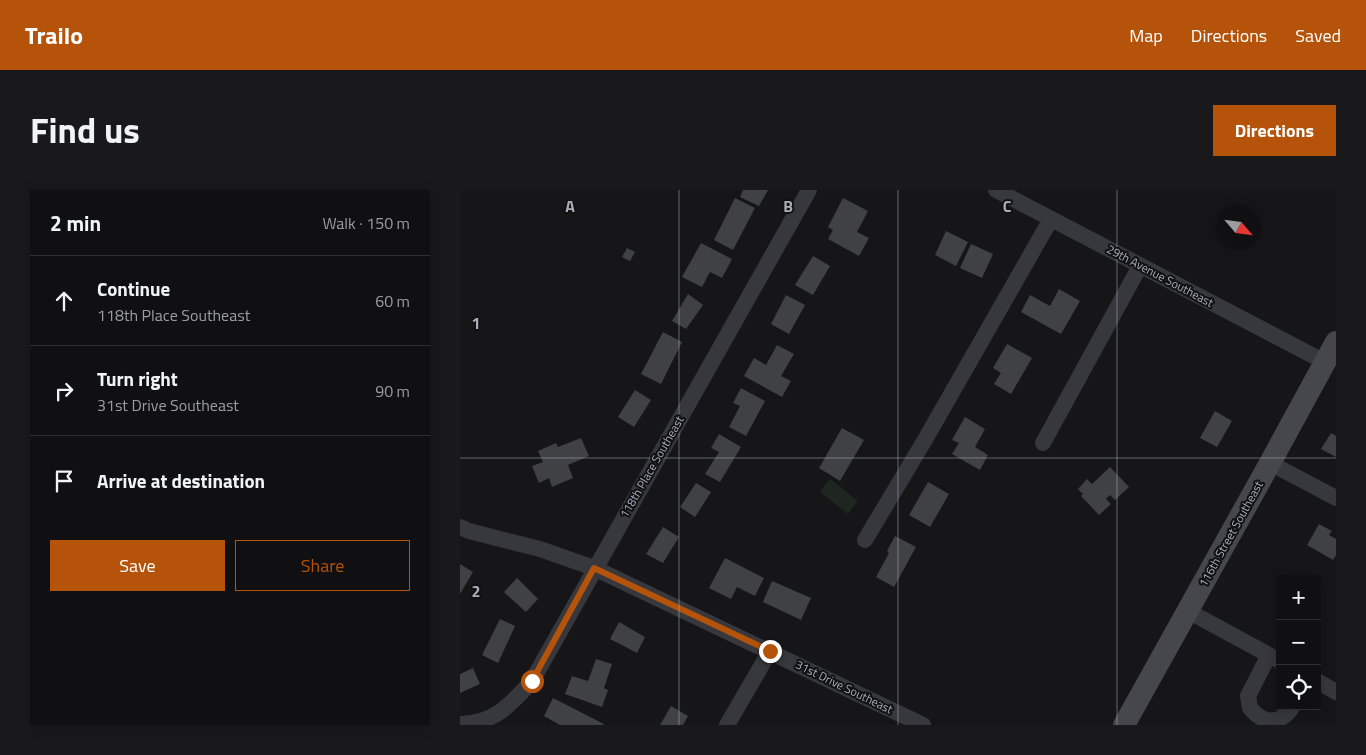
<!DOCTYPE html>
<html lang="en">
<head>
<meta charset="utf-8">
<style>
  :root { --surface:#101012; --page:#19191b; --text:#f1f3f6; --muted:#9c9d9f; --line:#303032; --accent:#b45309 }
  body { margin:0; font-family:"Titillium Web",sans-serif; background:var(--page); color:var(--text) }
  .controls { position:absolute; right:15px; bottom:15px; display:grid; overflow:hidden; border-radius:0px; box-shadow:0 2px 12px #0003 }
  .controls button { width:45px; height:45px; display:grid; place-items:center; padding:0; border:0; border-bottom:1px solid var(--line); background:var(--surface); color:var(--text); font:25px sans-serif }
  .compass { position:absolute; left:756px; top:15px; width:45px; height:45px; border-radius:50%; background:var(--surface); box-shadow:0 2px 12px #0003; rotate:118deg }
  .stop { position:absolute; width:15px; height:15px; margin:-11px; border:4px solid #b45309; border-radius:50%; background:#fff }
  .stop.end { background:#b45309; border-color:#fff; box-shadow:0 1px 5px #0008 }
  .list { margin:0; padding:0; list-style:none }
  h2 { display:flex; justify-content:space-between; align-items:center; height:65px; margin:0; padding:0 20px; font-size:21px }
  h2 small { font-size:16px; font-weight:400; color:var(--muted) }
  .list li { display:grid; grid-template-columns:32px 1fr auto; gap:15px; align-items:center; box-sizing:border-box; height:90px; padding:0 20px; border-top:1px solid var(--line) }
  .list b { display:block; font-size:19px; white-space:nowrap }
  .list p { margin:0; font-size:16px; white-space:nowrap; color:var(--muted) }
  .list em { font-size:16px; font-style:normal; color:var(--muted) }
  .actions { display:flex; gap:10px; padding:15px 20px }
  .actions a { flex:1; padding:11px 0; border:1px solid var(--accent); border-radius:0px; text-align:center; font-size:18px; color:var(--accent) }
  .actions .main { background:var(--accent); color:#fff }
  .icon { flex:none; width:28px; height:28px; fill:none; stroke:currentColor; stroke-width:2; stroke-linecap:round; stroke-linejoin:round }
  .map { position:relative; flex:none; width:876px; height:535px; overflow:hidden; border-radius:0px }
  header { display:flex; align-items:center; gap:30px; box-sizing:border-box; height:70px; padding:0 25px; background:var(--accent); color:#fff }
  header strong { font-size:24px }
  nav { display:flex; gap:28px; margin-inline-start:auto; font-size:18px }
  .intro { display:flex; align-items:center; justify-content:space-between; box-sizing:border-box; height:120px; padding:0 30px }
  h1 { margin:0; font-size:35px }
  .button { padding:12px 22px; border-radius:0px; background:var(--accent); color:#fff; font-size:18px; font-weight:700 }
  main { display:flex; gap:30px; padding:0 30px }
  aside { flex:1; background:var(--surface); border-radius:0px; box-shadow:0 2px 12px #0003 }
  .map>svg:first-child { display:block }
</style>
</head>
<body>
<header>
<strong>Trailo</strong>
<nav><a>Map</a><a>Directions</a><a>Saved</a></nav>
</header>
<div class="intro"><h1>Find us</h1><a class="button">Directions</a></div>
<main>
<aside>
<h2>2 min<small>Walk · 150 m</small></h2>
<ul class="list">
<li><svg class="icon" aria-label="ahead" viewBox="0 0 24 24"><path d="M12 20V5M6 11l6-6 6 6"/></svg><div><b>Continue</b><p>118th Place Southeast</p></div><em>60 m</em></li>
<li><svg class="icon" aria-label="right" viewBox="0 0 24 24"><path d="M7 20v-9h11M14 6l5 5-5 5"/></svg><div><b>Turn right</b><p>31st Drive Southeast</p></div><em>90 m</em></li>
<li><svg class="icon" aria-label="arrive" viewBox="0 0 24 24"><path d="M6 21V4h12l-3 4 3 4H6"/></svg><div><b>Arrive at destination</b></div></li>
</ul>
<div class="actions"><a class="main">Save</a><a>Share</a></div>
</aside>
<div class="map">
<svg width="876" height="535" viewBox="0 0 876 535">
  <rect width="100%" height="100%" fill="#161618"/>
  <path fill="#1e261f" d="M 370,289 L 398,311 L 388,324 L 360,302 Z"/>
  <path fill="#404145" d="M 283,0 L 308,0 L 299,16 L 280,7 Z
    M 275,8 L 295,18 L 273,60 L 254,50 Z
    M 383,8 L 408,21 L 397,42 L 409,48 L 399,66 L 368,49 L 373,40 L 368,37 Z
    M 486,41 L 508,52 L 496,76 L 475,65 Z
    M 241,53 L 272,69 L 262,88 L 250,82 L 242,97 L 222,87 Z
    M 511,54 L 533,64 L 522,88 L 500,78 Z
    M 167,58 L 175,62 L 170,71 L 162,67 Z
    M 353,66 L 370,76 L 353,105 L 335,95 Z
    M 599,99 L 620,111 L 601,144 L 561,122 L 570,105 L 590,116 Z
    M 228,104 L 243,115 L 226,139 L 212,131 Z
    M 326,105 L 345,115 L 329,144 L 311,134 Z
    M 203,142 L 222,152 L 201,194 L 181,184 Z
    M 547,154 L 572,168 L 551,204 L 534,194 L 541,183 L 533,178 Z
    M 317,155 L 334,164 L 321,186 L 331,191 L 322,207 L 284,186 L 294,168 L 306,175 Z
    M 281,198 L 305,211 L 286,246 L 269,237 L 280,216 L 273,213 Z
    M 175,200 L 191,210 L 174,237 L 158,227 Z
    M 755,221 L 772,231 L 757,257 L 740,248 Z
    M 505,227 L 525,239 L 515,257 L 528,265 L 520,280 L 492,264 L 499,253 L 492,250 Z
    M 382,238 L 404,250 L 380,291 L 359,278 Z
    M 871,243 L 876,246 L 876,267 L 861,259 Z
    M 259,244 L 281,257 L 260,292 L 245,284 L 259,262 L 251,258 Z
    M 121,248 L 129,266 L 108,275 L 113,288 L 92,297 L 89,288 L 79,293 L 72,276 L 83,272 L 78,261 L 96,253 L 98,257 Z
    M 650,277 L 669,297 L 655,310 L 650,305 L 646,309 L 651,314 L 639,325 L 621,306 L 623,304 L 618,299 L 627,289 L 632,294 Z
    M 468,292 L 489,304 L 470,337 L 449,325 Z
    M 236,293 L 251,302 L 235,327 L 220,317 Z
    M 859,334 L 872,341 L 869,345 L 876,349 L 876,365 L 873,370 L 847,355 Z
    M 203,337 L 219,347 L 203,373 L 186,364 Z
    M 435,346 L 456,357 L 434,397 L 416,387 L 429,363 L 427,361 Z
    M 265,368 L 304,388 L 295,406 L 277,397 L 271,409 L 249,398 Z
    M 0,374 L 13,382 L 0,404 Z
    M 57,388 L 78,409 L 66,422 L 44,402 Z
    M 312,391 L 351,408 L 341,430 L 303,412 Z
    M 40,429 L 55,436 L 38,473 L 22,465 Z
    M 159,432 L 185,447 L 177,463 L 150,449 Z
    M 136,469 L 152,474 L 144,498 L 148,500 L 142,517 L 105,504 L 112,486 L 128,491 Z
    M 13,478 L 20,494 L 0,503 L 0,484 Z
    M 93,508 L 144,534 L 143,535 L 100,535 L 84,526 Z
    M 211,516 L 228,526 L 223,535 L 200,535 Z"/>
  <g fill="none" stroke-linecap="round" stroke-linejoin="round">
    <path stroke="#37383d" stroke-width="16" d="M 536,0 L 865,172
      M 583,253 L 680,76
      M 810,273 L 876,308
      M 0,337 L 9,341 L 80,359 L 134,378 L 463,535
      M 405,350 L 466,248 L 591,29
      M 728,421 L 820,471
      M 809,465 L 788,506 L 790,518 C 804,535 821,535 833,516
      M 857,491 L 876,502
      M 0,534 C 34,534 50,515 72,491 L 349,0
      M 267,535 L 310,461"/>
    <path stroke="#45474d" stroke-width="22" d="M 664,535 L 810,273 L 876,152"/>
  </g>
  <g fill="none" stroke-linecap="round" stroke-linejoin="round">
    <path stroke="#b45309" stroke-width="6" d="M 72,491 L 134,378 L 310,461"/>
  </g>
  <path fill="none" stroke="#a8adb8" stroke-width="1" stroke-opacity="0.55" d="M 219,0 L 219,535M 438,0 L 438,535M 657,0 L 657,535M 0,268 L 876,268"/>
  <g text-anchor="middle" stroke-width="4" stroke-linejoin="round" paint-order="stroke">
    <g font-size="12" fill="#a8adb8" stroke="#111113">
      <text transform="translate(700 86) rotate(28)" y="4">29th Avenue Southeast</text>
      <text transform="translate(192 277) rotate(-60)" y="4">118th Place Southeast</text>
      <text transform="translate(771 344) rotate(-61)" y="4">116th Street Southeast</text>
      <text transform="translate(384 497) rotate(26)" y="4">31st Drive Southeast</text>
    </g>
  </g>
  <g font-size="16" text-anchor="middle" font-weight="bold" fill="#a8adb8" stroke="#111113" stroke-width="4" stroke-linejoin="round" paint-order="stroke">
    <text x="110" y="22">A</text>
    <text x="328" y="22">B</text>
    <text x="547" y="22">C</text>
    <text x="16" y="139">1</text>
    <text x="16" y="407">2</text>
  </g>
</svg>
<div class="controls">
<button>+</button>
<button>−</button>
<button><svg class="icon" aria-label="locate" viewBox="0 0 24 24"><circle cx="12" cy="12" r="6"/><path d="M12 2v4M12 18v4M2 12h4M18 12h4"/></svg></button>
</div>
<svg class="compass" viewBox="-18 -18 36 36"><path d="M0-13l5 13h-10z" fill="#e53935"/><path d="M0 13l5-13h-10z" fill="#9c9d9f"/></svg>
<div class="stop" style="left:72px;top:491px"></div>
<div class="stop end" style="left:310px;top:461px"></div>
</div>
</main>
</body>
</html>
